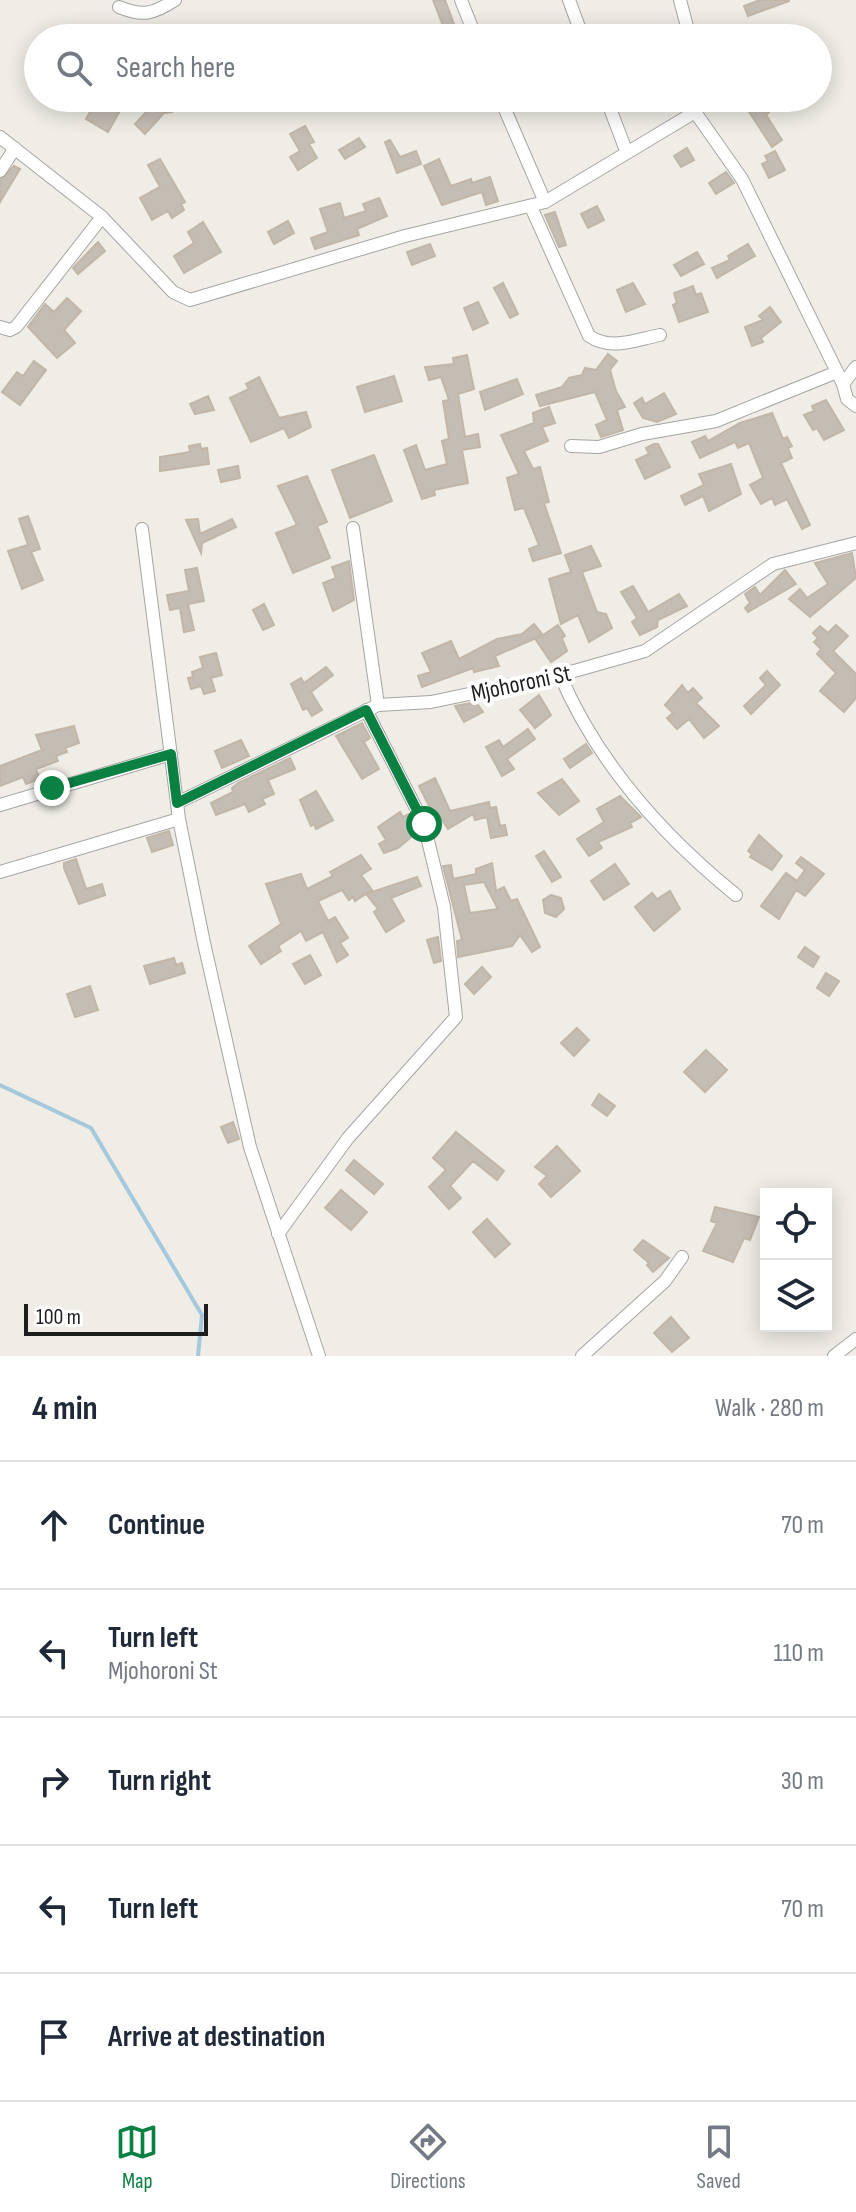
<!DOCTYPE html>
<html lang="en">
<head>
<meta charset="utf-8">
<style>
  :root { --surface:#fff; --page:#f2f2f3; --text:#1f2937; --muted:#747a83; --line:#e0e1e3; --accent:#0b8043 }
  body { margin:0; font-family:"Sofia Sans Condensed",sans-serif; background:var(--page); color:var(--text) }
  .controls { position:absolute; right:24px; bottom:24px; display:grid; overflow:hidden; border-radius:0px; box-shadow:0 4px 20px #0003 }
  .controls button { width:72px; height:72px; display:grid; place-items:center; padding:0; border:0; border-bottom:2px solid var(--line); background:var(--surface); color:var(--text); font:40px sans-serif }
  .scale { position:absolute; left:24px; bottom:20px; width:184px; box-sizing:border-box; padding-left:8px; border:4px solid #1e1e1e; border-top:0; font-size:22px; line-height:28px; white-space:nowrap; color:#1e1e1e; -webkit-text-stroke:6px #fff; paint-order:stroke }
  .stop { position:absolute; width:24px; height:24px; margin:-18px; border:6px solid #0b8043; border-radius:50%; background:#fff }
  .stop.end { background:#0b8043; border-color:#fff; box-shadow:0 2px 8px #0008 }
  .list { margin:0; padding:0; list-style:none }
  h2 { display:flex; justify-content:space-between; align-items:center; height:104px; margin:0; padding:0 32px; font-size:34px }
  h2 small { font-size:26px; font-weight:400; color:var(--muted) }
  .list li { display:grid; grid-template-columns:52px 1fr auto; gap:24px; align-items:center; box-sizing:border-box; height:128px; padding:0 32px; border-top:2px solid var(--line) }
  .list b { display:block; font-size:30px; white-space:nowrap }
  .list p { margin:0; font-size:26px; white-space:nowrap; color:var(--muted) }
  .list em { font-size:26px; font-style:normal; color:var(--muted) }
  .icon { flex:none; width:44px; height:44px; fill:none; stroke:currentColor; stroke-width:2; stroke-linecap:round; stroke-linejoin:round }
  .map { position:relative; flex:none; width:856px; height:1356px; overflow:hidden }
  .search { position:absolute; background:var(--surface); box-shadow:0 4px 20px #0003; left:24px; right:24px; top:24px; height:88px; display:flex; align-items:center; gap:20px; box-sizing:border-box; padding:0 28px; border-radius:44px; color:var(--muted); font-size:30px }
  .sheet { height:744px; background:var(--surface) }
  nav { display:flex; justify-content:space-around; align-items:center; box-sizing:border-box; height:112px; border-top:2px solid var(--line); background:var(--surface); font-size:22px; color:var(--muted) }
  nav a { display:grid; justify-items:center; gap:4px }
  nav .on { color:var(--accent) }
  .map>svg:first-child { display:block }
</style>
</head>
<body>
<div class="map">
<svg width="856" height="1356" viewBox="0 0 856 1356">
  <rect width="100%" height="100%" fill="#efede5"/>
  <g fill="none" stroke-linecap="round" stroke-linejoin="round">
    <path stroke="#a5c8dd" stroke-width="4" d="M 0,1085 L 91,1128 L 202,1315 L 198,1356"/>
  </g>
  <path fill="#c4bdb4" stroke="#c1b6a7" stroke-width="2" fill-rule="evenodd" d="M 433,0 L 445,0 L 455,27 L 445,31 Z
    M 760,0 L 789,0 L 789,1 L 748,16 L 744,6 Z
    M 98,98 L 127,98 L 108,132 L 86,119 Z
    M 159,98 L 169,98 L 174,103 L 172,112 L 164,113 L 145,134 L 135,124 Z
    M 740,98 L 762,98 L 770,111 L 766,115 L 782,140 L 772,147 Z
    M 305,126 L 314,142 L 309,144 L 317,158 L 298,170 L 290,157 L 300,151 L 290,134 Z
    M 359,138 L 365,147 L 345,159 L 339,150 Z
    M 390,140 L 400,157 L 416,151 L 421,164 L 397,173 L 385,142 Z
    M 687,148 L 694,160 L 681,167 L 674,156 Z
    M 775,151 L 785,170 L 769,178 L 762,164 L 768,161 L 765,156 Z
    M 160,159 L 185,202 L 181,204 L 184,210 L 172,218 L 168,211 L 152,220 L 140,198 L 160,187 L 148,165 Z
    M 439,159 L 451,186 L 471,179 L 472,183 L 490,177 L 498,201 L 486,205 L 482,192 L 442,205 L 424,166 Z
    M 14,166 L 20,169 L 0,202 L 0,180 Z
    M 726,172 L 734,183 L 716,194 L 709,183 Z
    M 379,198 L 387,216 L 357,229 L 359,235 L 315,249 L 311,238 L 328,232 L 320,209 L 340,203 L 344,218 L 366,211 L 363,204 Z
    M 597,206 L 604,220 L 588,228 L 581,214 Z
    M 555,212 L 566,245 L 559,247 L 545,215 Z
    M 288,221 L 294,233 L 274,244 L 268,232 Z
    M 203,222 L 221,252 L 184,273 L 174,256 L 194,243 L 188,232 Z
    M 98,242 L 105,251 L 78,274 L 73,268 Z
    M 430,244 L 435,256 L 412,265 L 407,252 Z
    M 748,244 L 755,256 L 717,278 L 712,268 L 730,260 L 728,256 Z
    M 697,252 L 704,264 L 681,276 L 674,265 Z
    M 503,283 L 518,314 L 510,318 L 494,288 Z
    M 633,283 L 645,304 L 626,312 L 617,290 Z
    M 693,286 L 696,295 L 701,293 L 708,312 L 679,322 L 673,305 L 677,303 L 674,293 Z
    M 67,298 L 81,311 L 64,330 L 75,343 L 57,358 L 28,327 L 45,304 L 54,312 Z
    M 478,302 L 488,323 L 473,330 L 464,308 Z
    M 770,307 L 781,322 L 761,338 L 763,342 L 752,346 L 745,327 L 763,320 L 759,316 Z
    M 608,354 L 617,361 L 610,370 L 616,391 L 625,407 L 617,410 L 623,430 L 601,437 L 596,425 L 607,420 L 595,392 L 540,406 L 536,395 L 562,387 L 569,378 L 582,375 L 585,368 L 596,370 Z
    M 467,355 L 474,389 L 458,394 L 465,437 L 478,434 L 480,447 L 462,450 L 468,483 L 434,490 L 435,495 L 422,499 L 404,450 L 416,445 L 425,470 L 447,464 L 442,441 L 449,439 L 443,401 L 449,400 L 441,377 L 429,380 L 425,367 L 454,364 L 453,358 Z
    M 34,361 L 46,370 L 20,405 L 2,392 L 17,372 L 23,376 Z
    M 394,376 L 402,401 L 365,412 L 357,387 Z
    M 259,377 L 279,418 L 306,412 L 311,427 L 289,438 L 284,428 L 251,442 L 230,398 L 249,389 L 246,384 Z
    M 517,379 L 523,394 L 485,410 L 480,392 Z
    M 664,393 L 676,414 L 657,422 L 643,418 L 634,403 L 642,398 L 645,404 Z
    M 208,396 L 214,410 L 195,414 L 190,404 Z
    M 826,400 L 844,430 L 824,440 L 817,428 L 813,430 L 804,415 L 814,411 L 812,406 Z
    M 549,407 L 555,423 L 542,427 L 548,441 L 524,451 L 533,469 L 540,467 L 549,502 L 544,503 L 561,553 L 533,561 L 529,549 L 539,545 L 524,508 L 515,510 L 507,478 L 519,474 L 501,435 L 534,423 L 533,413 Z
    M 772,413 L 783,439 L 787,437 L 792,446 L 788,448 L 792,458 L 781,463 L 810,525 L 802,529 L 787,499 L 775,505 L 772,498 L 761,504 L 750,485 L 763,478 L 749,443 L 738,448 L 735,442 L 700,458 L 692,442 L 705,436 L 708,441 L 740,423 Z
    M 200,444 L 201,449 L 207,448 L 209,464 L 160,471 L 160,457 L 190,452 L 189,446 Z
    M 654,444 L 658,444 L 670,467 L 645,479 L 636,460 L 649,454 L 646,448 Z
    M 374,455 L 392,501 L 350,518 L 332,470 Z
    M 731,464 L 741,494 L 709,511 L 703,496 L 685,505 L 681,496 L 704,485 L 699,474 Z
    M 238,466 L 240,478 L 221,482 L 218,470 Z
    M 307,476 L 327,522 L 317,526 L 330,558 L 293,573 L 276,533 L 297,525 L 278,486 Z
    M 28,516 L 40,549 L 31,552 L 43,580 L 22,589 L 8,551 L 28,545 L 19,519 Z
    M 198,519 L 200,534 L 232,519 L 236,527 L 202,543 L 201,553 L 186,520 Z
    M 591,546 L 601,566 L 582,572 L 597,612 L 606,614 L 612,628 L 589,642 L 578,615 L 561,624 L 549,579 L 571,572 L 565,555 Z
    M 852,553 L 856,578 L 810,617 L 789,599 L 800,589 L 807,598 L 828,584 L 815,563 Z
    M 349,561 L 354,600 L 333,611 L 323,583 L 336,578 L 332,567 Z
    M 197,568 L 204,601 L 188,604 L 194,630 L 184,632 L 180,608 L 170,610 L 167,595 L 189,591 L 185,570 Z
    M 785,570 L 796,584 L 748,612 L 745,608 L 750,603 L 745,594 L 755,587 L 760,595 Z
    M 633,586 L 648,612 L 679,594 L 687,606 L 658,620 L 657,627 L 640,635 L 632,622 L 637,618 L 621,592 Z
    M 264,604 L 274,625 L 263,630 L 253,610 Z
    M 534,624 L 543,635 L 495,656 L 499,666 L 474,672 L 473,668 L 422,687 L 418,676 L 431,672 L 422,653 L 451,641 L 459,659 L 497,639 L 522,634 Z
    M 558,625 L 565,636 L 562,638 L 567,651 L 551,662 L 536,640 Z
    M 836,625 L 848,636 L 833,651 L 856,674 L 856,698 L 844,712 L 820,691 L 836,673 L 817,654 L 821,649 L 814,642 L 818,638 L 813,633 L 820,626 L 828,633 Z
    M 216,653 L 222,675 L 211,678 L 215,691 L 204,694 L 201,686 L 191,689 L 188,678 L 193,677 L 192,672 L 203,668 L 200,657 Z
    M 326,667 L 333,675 L 311,692 L 322,710 L 312,716 L 307,708 L 303,710 L 291,684 L 301,678 L 304,683 Z
    M 767,671 L 780,685 L 751,714 L 744,706 L 766,685 L 760,678 Z
    M 682,685 L 688,693 L 693,688 L 702,698 L 696,703 L 719,726 L 704,738 L 689,719 L 677,729 L 667,718 L 673,713 L 665,705 Z
    M 539,695 L 551,715 L 535,728 L 520,710 Z
    M 476,702 L 483,712 L 464,722 L 455,706 Z
    M 362,723 L 370,738 L 364,742 L 379,769 L 362,779 L 336,736 Z
    M 74,726 L 79,743 L 65,748 L 67,752 L 56,756 L 58,761 L 36,769 L 40,779 L 26,784 L 23,777 L 0,786 L 0,766 L 42,750 L 36,735 Z
    M 528,729 L 535,739 L 507,759 L 514,769 L 502,776 L 486,747 L 499,740 L 503,747 Z
    M 241,740 L 249,756 L 222,768 L 215,751 Z
    M 586,744 L 592,753 L 570,768 L 564,759 Z
    M 290,758 L 295,769 L 268,780 L 274,794 L 262,799 L 265,804 L 249,812 L 245,804 L 216,815 L 211,803 L 233,792 L 232,788 L 238,783 Z
    M 435,778 L 450,811 L 489,802 L 490,808 L 496,807 L 500,826 L 505,825 L 507,835 L 491,838 L 487,817 L 475,820 L 473,814 L 448,829 L 437,812 L 433,814 L 419,786 Z
    M 562,779 L 579,801 L 559,815 L 538,793 Z
    M 316,791 L 333,820 L 316,829 L 314,824 L 311,826 L 300,800 Z
    M 620,796 L 641,817 L 630,823 L 632,827 L 598,842 L 602,848 L 589,856 L 577,839 L 604,822 L 597,809 Z
    M 400,812 L 403,817 L 409,814 L 417,832 L 398,848 L 384,853 L 379,844 L 386,840 L 378,827 Z
    M 169,831 L 173,845 L 152,852 L 147,838 Z
    M 759,835 L 782,856 L 772,870 L 750,857 L 752,854 L 748,851 Z
    M 544,851 L 561,877 L 552,882 L 536,856 Z
    M 361,855 L 371,869 L 361,875 L 372,890 L 366,894 L 417,877 L 421,886 L 391,898 L 404,921 L 386,932 L 374,912 L 378,909 L 366,894 L 355,901 L 353,897 L 349,900 L 342,890 L 318,901 L 328,921 L 335,917 L 348,938 L 340,943 L 348,955 L 337,962 L 323,932 L 306,941 L 301,931 L 278,946 L 281,951 L 261,964 L 249,946 L 281,924 L 266,884 L 301,874 L 307,889 L 333,876 L 330,872 Z
    M 801,857 L 824,874 L 805,896 L 796,890 L 779,919 L 761,906 L 786,873 L 797,881 L 805,870 L 796,863 Z
    M 76,859 L 86,889 L 102,884 L 105,895 L 79,904 L 64,868 L 64,863 Z
    M 492,863 L 496,891 L 504,887 L 511,901 L 517,899 L 540,947 L 532,952 L 520,935 L 512,946 L 458,957 L 457,941 L 462,940 L 443,866 L 451,865 L 453,879 L 476,874 L 476,869 ZM 484,882 L 498,909 L 470,913 L 464,885 Z
    M 615,864 L 629,884 L 604,900 L 591,881 Z
    M 670,891 L 680,909 L 654,931 L 635,907 L 652,893 L 657,899 Z
    M 551,895 L 561,898 L 564,909 L 556,917 L 545,913 L 543,900 Z
    M 438,937 L 441,961 L 434,963 L 427,940 Z
    M 805,947 L 819,957 L 813,967 L 798,957 Z
    M 310,955 L 321,975 L 305,984 L 293,964 Z
    M 174,958 L 176,965 L 182,963 L 185,973 L 150,984 L 144,966 Z
    M 482,967 L 491,977 L 474,994 L 465,984 Z
    M 826,973 L 839,981 L 829,996 L 817,988 Z
    M 90,986 L 98,1010 L 75,1017 L 67,994 Z
    M 577,1028 L 589,1040 L 574,1056 L 561,1043 Z
    M 706,1050 L 727,1070 L 705,1092 L 684,1072 Z
    M 599,1094 L 615,1106 L 607,1116 L 592,1105 Z
    M 233,1122 L 239,1139 L 228,1143 L 221,1127 Z
    M 456,1132 L 504,1171 L 497,1180 L 473,1161 L 450,1186 L 461,1198 L 449,1209 L 429,1187 L 446,1170 L 433,1158 Z
    M 557,1146 L 580,1171 L 551,1197 L 539,1184 L 547,1176 L 535,1167 Z
    M 354,1160 L 383,1184 L 374,1194 L 346,1170 Z
    M 341,1190 L 367,1212 L 351,1230 L 325,1208 Z
    M 715,1207 L 759,1217 L 750,1240 L 744,1238 L 733,1262 L 703,1251 L 717,1223 L 711,1221 Z
    M 487,1219 L 510,1244 L 495,1257 L 473,1232 Z
    M 643,1240 L 669,1258 L 653,1272 L 647,1265 L 649,1263 L 634,1250 Z
    M 671,1317 L 689,1338 L 672,1352 L 654,1333 Z"/>
  <g fill="none" stroke-linecap="round" stroke-linejoin="round">
    <defs>
      <path id="street" d="M 461,0 L 476,38
        M 569,0 L 583,38
        M 680,0 L 690,38
        M 119,7 C 143,17 153,14 175,0
        M 500,98 L 545,202
        M 606,98 L 627,153
        M 694,98 L 695,112 L 742,179 L 843,384
        M 0,137 L 102,217 L 173,292 L 190,300 L 405,236 L 545,202 L 695,112
        M 0,171 L 15,148
        M 531,207 L 589,336 C 612,351 634,340 660,335
        M 0,327 L 10,330 L 16,327 L 102,217
        M 856,367 L 843,384 L 847,399 L 856,406
        M 571,446 L 599,447 L 642,434 L 716,421 L 837,372
        M 353,528 L 378,705
        M 142,529 L 179,819 L 204,943 L 250,1147 L 319,1356
        M 560,675 C 598,764 662,835 736,895
        M 177,803 L 378,705 L 431,702 L 560,675 L 645,651 L 773,564 L 856,543
        M 0,805 L 171,754
        M 0,872 L 179,819
        M 278,1234 L 348,1138 L 456,1017 L 444,907 L 424,824 L 366,710
        M 582,1356 L 665,1281 L 682,1257
        M 834,1356 L 856,1339"/>
    </defs>
    <use href="#street" stroke="#a5a5a5" stroke-width="14"/>
    <use href="#street" stroke="#fff" stroke-width="12"/>
  </g>
  <g fill="none" stroke-linecap="round" stroke-linejoin="round">
    <path stroke="#0b8043" stroke-width="10" d="M 52,788 L 171,754 L 177,803 L 366,710 L 424,824"/>
  </g>
  <g text-anchor="middle" stroke-width="8" stroke-linejoin="round" paint-order="stroke">
    <g font-size="24" fill="#1e1e1e" stroke="#fff">
      <text transform="translate(521 683) rotate(-12)" y="8">Mjohoroni St</text>
    </g>
  </g>
</svg>
<div class="controls">
<button><svg class="icon" aria-label="locate" viewBox="0 0 24 24"><circle cx="12" cy="12" r="6"/><path d="M12 2v4M12 18v4M2 12h4M18 12h4"/></svg></button>
<button><svg class="icon" aria-label="layers" viewBox="0 0 24 24"><path d="M12 4l9 5-9 5-9-5zM3 14l9 5 9-5"/></svg></button>
</div>
<div class="scale">100 m</div>
<div class="stop" style="left:424px;top:824px"></div>
<div class="stop end" style="left:52px;top:788px"></div>
<div class="search"><svg class="icon" aria-label="search" viewBox="0 0 24 24"><circle cx="10" cy="10" r="6"/><path d="M15 15l6 6"/></svg>Search here</div>
</div>
<section class="sheet">
<h2>4 min<small>Walk · 280 m</small></h2>
<ul class="list">
<li><svg class="icon" aria-label="ahead" viewBox="0 0 24 24"><path d="M12 20V5M6 11l6-6 6 6"/></svg><div><b>Continue</b></div><em>70 m</em></li>
<li><svg class="icon" aria-label="left" viewBox="0 0 24 24"><path d="M17 20v-9H6M10 6l-5 5 5 5"/></svg><div><b>Turn left</b><p>Mjohoroni St</p></div><em>110 m</em></li>
<li><svg class="icon" aria-label="right" viewBox="0 0 24 24"><path d="M7 20v-9h11M14 6l5 5-5 5"/></svg><div><b>Turn right</b></div><em>30 m</em></li>
<li><svg class="icon" aria-label="left" viewBox="0 0 24 24"><path d="M17 20v-9H6M10 6l-5 5 5 5"/></svg><div><b>Turn left</b></div><em>70 m</em></li>
<li><svg class="icon" aria-label="arrive" viewBox="0 0 24 24"><path d="M6 21V4h12l-3 4 3 4H6"/></svg><div><b>Arrive at destination</b></div></li>
</ul>
</section>
<nav>
<a class="on"><svg class="icon" aria-label="map" viewBox="0 0 24 24"><path d="M3 6l6-2 6 2 6-2v14l-6 2-6-2-6 2zM9 4v14M15 6v14"/></svg>Map</a>
<a><svg class="icon" aria-label="directions" viewBox="0 0 24 24"><path d="M12 3l9 9-9 9-9-9zM9 14v-3h6M13 9l2 2-2 2"/></svg>Directions</a>
<a><svg class="icon" aria-label="saved" viewBox="0 0 24 24"><path d="M7 4h10v16l-5-4-5 4z"/></svg>Saved</a>
</nav>
</body>
</html>
